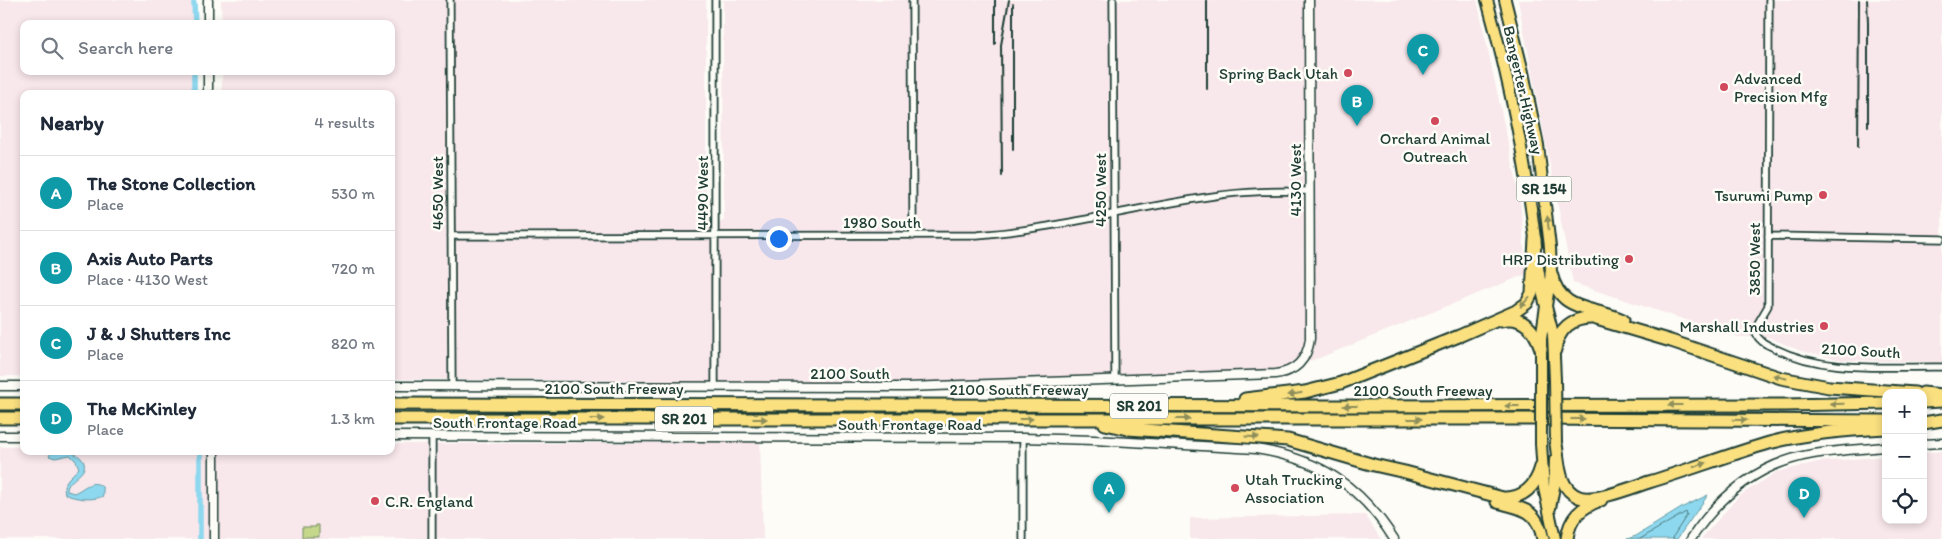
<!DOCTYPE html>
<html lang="en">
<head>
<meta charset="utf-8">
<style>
  :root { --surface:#fff; --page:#f2f2f3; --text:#1f2937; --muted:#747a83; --line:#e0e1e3; --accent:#d93025 }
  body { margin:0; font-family:Itim,sans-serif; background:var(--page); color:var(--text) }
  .controls { position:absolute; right:15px; bottom:15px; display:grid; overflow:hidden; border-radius:10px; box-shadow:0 2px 8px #0003 }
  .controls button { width:45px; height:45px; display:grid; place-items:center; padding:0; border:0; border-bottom:1px solid var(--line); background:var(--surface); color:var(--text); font:25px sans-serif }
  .you { position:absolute; left:778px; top:238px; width:18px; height:18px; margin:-12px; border:4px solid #fff; border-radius:50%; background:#1a73e8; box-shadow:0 0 0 8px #1a73e833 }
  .badge { display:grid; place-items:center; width:32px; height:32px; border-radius:50%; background:var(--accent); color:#fff; font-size:16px; font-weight:700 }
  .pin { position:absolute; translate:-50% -41px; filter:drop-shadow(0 1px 2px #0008) }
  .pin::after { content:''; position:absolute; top:26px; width:18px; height:15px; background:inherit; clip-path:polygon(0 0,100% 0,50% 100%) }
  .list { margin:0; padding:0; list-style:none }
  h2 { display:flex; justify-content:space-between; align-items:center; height:65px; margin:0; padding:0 20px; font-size:21px }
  h2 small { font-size:16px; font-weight:400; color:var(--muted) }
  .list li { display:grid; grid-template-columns:32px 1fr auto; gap:15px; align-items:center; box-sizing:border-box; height:75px; padding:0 20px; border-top:1px solid var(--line) }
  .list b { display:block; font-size:19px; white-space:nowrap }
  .list p { margin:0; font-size:16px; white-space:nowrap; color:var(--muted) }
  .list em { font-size:16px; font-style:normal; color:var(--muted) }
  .icon { flex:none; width:28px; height:28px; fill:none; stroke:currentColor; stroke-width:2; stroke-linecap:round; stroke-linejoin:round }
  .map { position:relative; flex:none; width:1942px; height:539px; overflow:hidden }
  .search { position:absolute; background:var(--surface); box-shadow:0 2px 8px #0003; left:20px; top:20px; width:375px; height:55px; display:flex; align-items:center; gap:12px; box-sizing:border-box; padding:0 18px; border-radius:10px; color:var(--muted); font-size:19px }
  .panel { position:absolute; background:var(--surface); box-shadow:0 2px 8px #0003; left:20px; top:90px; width:375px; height:365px; border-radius:10px }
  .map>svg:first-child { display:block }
</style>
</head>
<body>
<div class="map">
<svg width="1942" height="539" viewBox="0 0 1942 539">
  <rect width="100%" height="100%" fill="#fdfcf7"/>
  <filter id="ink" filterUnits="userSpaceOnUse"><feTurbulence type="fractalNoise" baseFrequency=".02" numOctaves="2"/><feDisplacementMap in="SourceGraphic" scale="10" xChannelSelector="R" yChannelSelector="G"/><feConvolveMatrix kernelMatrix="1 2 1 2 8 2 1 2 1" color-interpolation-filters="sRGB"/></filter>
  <g filter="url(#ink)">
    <path fill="#f8e7eb" d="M 0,0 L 193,0 L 193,24 L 24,24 L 24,71 L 193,71 L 193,94 L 24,94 L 24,376 L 0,376 Z
      M 221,0 L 706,0 L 706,223 L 724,221 L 723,0 L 1477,0 L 1520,198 L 1526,274 L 1319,358 L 1282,370 L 941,383 L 391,379 L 391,94 L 222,94 L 222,71 L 391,71 L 391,24 L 222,24 Z
      M 1518,0 L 1942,0 L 1942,362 L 1842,360 L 1801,351 L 1768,337 L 1738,337 L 1573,283 Z
      M 760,442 L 763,539 L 0,539 L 0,447 L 24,447 L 24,451 L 391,451 L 391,444 Z
      M 1942,451 L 1942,539 L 1701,539 L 1739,496 L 1777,472 L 1818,462 L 1886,456 L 1886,520 L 1923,520 L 1923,453 Z
      M 1365,515 L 1381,539 L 1190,539 L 1190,518 Z"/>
    <path fill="#c4d78b" stroke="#728a60" d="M 316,525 L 319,525 L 319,537 L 302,537 L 302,527 L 316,527 Z"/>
    <path fill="#8ed8ef" stroke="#629aa4" d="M 63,451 C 69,451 77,454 81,458 C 94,473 66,478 67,491 L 74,493 C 84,489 93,477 103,488 L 103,496 C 94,501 74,499 65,494 L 64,486 L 68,479 L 79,468 L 76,461 L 70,455 L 55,458 L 49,456 L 51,453 Z
      M 1708,495 L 1677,539 L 1627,539 L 1636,536 L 1683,507 Z"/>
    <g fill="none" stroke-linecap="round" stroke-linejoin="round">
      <path stroke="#4b7b7f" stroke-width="1" d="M 1640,539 L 1686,512 L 1687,515 L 1674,535 L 1673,539"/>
      <path stroke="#8ed8ef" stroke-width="5.5" d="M 194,3 L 195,24
        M 194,73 L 194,94
        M 200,539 L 200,451"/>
      <defs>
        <path id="minor" d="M 450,0 L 452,386
          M 715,0 L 715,386
          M 912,0 L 913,236
          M 1113,0 L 1115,380
          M 1769,0 L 1768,306 L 1758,323 L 1756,334 C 1760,342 1766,344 1774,348 C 1826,374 1886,366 1942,367
          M 451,236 L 977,235 C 1057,229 1135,207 1214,196 C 1245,191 1277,191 1309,191
          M 1768,236 L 1942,239
          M 432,436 L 432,539
          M 1023,438 L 1023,539"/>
        <path id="tertiary" d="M 208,0 L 208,24
          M 208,94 L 208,71
          M 0,386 L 24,386
          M 391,386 L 907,387 L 1275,374 C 1296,372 1307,360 1310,339 L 1309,0
          M 0,436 L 24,436
          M 391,436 L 1023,438 L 1094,440 L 1256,449 C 1319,459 1360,485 1394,539
          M 1923,444 L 1942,443
          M 214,451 L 214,539
          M 1691,539 C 1720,495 1760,463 1813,454 C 1837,450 1862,449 1886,447"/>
        <path id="trunk" d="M 1487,0 C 1510,83 1526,161 1536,246
          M 1505,0 L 1523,72 L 1538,145 L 1550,247 L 1551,273 L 1541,339 L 1541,380
          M 1537,261 L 1541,287 L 1553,334 L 1555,380
          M 1541,444 L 1544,488 L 1555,539
          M 1550,508 L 1554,487 L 1555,460"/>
        <path id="motorway" d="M 1551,273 C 1560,313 1591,306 1623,320
          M 1501,320 C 1523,315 1535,330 1541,349
          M 1555,350 C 1558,329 1572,317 1593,318 L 1671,341 L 1781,378 L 1829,387 L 1915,393
          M 1923,393 L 1942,395
          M 1245,399 L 1305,392 L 1341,383 L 1459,336 L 1516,311 L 1527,303 L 1532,293 L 1535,239
          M 1923,402 L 1942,401
          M 0,404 L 24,404
          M 391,404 L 1353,406 L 1785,405 L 1886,403
          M 0,418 L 24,418
          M 391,419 L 1535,419 L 1886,421
          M 1923,423 L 1942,420
          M 1105,424 L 1128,429 L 1288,440 L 1374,465 L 1405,472 L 1503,498 C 1523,499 1536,486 1541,467
          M 1556,444 C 1559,463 1558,489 1579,497 C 1594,503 1633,487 1649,482 C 1689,470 1728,455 1769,443 C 1807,433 1847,430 1886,428
          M 1497,502 C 1524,509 1537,509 1543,539
          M 1567,539 C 1569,518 1581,507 1601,500"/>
      </defs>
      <use href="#minor" stroke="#1f3d34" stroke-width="9"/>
      <use href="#tertiary" stroke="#1f3d34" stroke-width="11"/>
      <use href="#trunk" stroke="#1f3d34" stroke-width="14"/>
      <use href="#motorway" stroke="#1f3d34" stroke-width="15"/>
      <use href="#minor" stroke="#fdfcf7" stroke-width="5.5"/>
      <use href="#tertiary" stroke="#fdfcf7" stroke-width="8"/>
      <use href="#trunk" stroke="#fbe080" stroke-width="10"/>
      <use href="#motorway" stroke="#fbe080" stroke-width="11"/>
      <path stroke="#1f3d34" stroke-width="2" d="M 995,0 L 995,44
        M 1207,0 L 1207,89
        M 1867,0 L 1868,23 L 1868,126
        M 1013,4 L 1013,149
        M 1858,147 L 1859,0
        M 1002,176 L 1001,45 L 1009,0"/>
      <defs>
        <path id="trunk-bridge" d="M 1541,380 L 1541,444
          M 1555,380 L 1556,444"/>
      </defs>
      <use href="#trunk-bridge" stroke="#1f3d34" stroke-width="14" stroke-linecap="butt"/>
      <use href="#trunk-bridge" stroke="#fbe080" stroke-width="10"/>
    </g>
    <defs><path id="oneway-solid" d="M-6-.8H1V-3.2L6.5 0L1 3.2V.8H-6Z" transform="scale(1.25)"/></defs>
    <g fill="#8d8e5a">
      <use href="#oneway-solid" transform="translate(1548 223) rotate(-96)"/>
      <use href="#oneway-solid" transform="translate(1525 302) rotate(132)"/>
      <use href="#oneway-solid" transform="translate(1780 377) rotate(-166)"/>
      <use href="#oneway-solid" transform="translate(1295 394) rotate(171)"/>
      <use href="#oneway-solid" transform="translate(1837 404) rotate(179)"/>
      <use href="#oneway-solid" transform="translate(1675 405) rotate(180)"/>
      <use href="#oneway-solid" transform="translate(1350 406) rotate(180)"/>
      <use href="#oneway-solid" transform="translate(1512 406) rotate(180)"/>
      <use href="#oneway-solid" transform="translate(597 419)"/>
      <use href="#oneway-solid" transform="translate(760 419)"/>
      <use href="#oneway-solid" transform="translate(1026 419)"/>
      <use href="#oneway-solid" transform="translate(1183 419)"/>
      <use href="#oneway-solid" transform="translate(1415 419)"/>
      <use href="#oneway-solid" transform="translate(1578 419)"/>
      <use href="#oneway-solid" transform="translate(1740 420) rotate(1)"/>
      <use href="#oneway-solid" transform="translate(1252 437) rotate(4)"/>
      <use href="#oneway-solid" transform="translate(1700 465) rotate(-18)"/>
    </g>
  </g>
  <g fill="#d1495b" stroke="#fdfcf7" stroke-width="2">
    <circle cx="1348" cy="73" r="5"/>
    <circle cx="1724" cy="87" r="5"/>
    <circle cx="1435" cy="121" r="5"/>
    <circle cx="1823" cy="195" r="5"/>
    <circle cx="1629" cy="259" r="5"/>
    <circle cx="1824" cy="326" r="5"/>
    <circle cx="1235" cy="488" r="5"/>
    <circle cx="375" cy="501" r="5"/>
  </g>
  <g text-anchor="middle" stroke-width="5" stroke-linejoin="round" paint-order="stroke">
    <g fill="#fdfcf7" stroke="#62766e" stroke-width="1">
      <rect x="1516.5" y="176.5" width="55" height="25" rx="4"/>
      <rect x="1110" y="393.5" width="58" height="25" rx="4"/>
      <rect x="655" y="406.5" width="58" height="25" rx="4"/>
    </g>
    <g font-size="15" font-weight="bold" fill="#1f3d34">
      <text x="1544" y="194">SR 154</text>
      <text x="1139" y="411">SR 201</text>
      <text x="684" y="424">SR 201</text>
    </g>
    <g font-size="16" fill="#1f3d34" stroke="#fdfcf7" text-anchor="end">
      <text x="1338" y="79">Spring Back Utah</text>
      <text x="1734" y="84" text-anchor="start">Advanced<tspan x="1734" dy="18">Precision Mfg</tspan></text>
      <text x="1435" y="144" text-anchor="middle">Orchard Animal<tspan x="1435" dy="18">Outreach</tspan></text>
      <text x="1813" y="201">Tsurumi Pump</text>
      <text x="1619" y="265">HRP Distributing</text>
      <text x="1814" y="332">Marshall Industries</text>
      <text x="1245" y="485" text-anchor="start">Utah Trucking<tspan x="1245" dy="18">Association</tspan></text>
      <text x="385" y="507" text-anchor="start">C.R. England</text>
    </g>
    <g font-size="16" fill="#1f3d34" stroke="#fdfcf7">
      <text transform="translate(1524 90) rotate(77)" y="6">Bangerter Highway</text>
      <text transform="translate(1295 180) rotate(-90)" y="6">4130 West</text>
      <text transform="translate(1100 190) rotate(-90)" y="6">4250 West</text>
      <text transform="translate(437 193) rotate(-90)" y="6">4650 West</text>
      <text transform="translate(702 193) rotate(-90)" y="6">4490 West</text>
      <text x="882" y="228">1980 South</text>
      <text transform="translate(1754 259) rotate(-90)" y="6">3850 West</text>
      <text transform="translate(1861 350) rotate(3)" y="6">2100 South</text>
      <text x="850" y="379">2100 South</text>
      <text x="614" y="394">2100 South Freeway</text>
      <text x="1019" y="395">2100 South Freeway</text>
      <text x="1423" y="396">2100 South Freeway</text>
      <text x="505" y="428">South Frontage Road</text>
      <text x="910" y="430">South Frontage Road</text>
    </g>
  </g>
</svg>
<div class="controls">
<button>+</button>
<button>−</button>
<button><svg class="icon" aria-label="locate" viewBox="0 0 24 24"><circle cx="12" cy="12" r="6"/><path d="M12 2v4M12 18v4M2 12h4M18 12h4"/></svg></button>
</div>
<div class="you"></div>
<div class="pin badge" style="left:1109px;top:513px;background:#0f9aa8">A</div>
<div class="pin badge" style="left:1357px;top:126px;background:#0f9aa8">B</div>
<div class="pin badge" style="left:1423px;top:75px;background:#0f9aa8">C</div>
<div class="pin badge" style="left:1804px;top:518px;background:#0f9aa8">D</div>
<div class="search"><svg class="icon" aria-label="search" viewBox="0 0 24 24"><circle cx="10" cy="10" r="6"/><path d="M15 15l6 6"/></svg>Search here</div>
<section class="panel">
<h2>Nearby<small>4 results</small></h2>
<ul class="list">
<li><span class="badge" style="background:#0f9aa8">A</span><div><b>The Stone Collection</b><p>Place</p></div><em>530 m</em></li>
<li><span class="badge" style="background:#0f9aa8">B</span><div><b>Axis Auto Parts</b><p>Place · 4130 West</p></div><em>720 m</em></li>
<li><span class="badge" style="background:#0f9aa8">C</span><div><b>J &amp; J Shutters Inc</b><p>Place</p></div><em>820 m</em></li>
<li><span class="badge" style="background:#0f9aa8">D</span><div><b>The McKinley</b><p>Place</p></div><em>1.3 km</em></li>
</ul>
</section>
</div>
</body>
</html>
